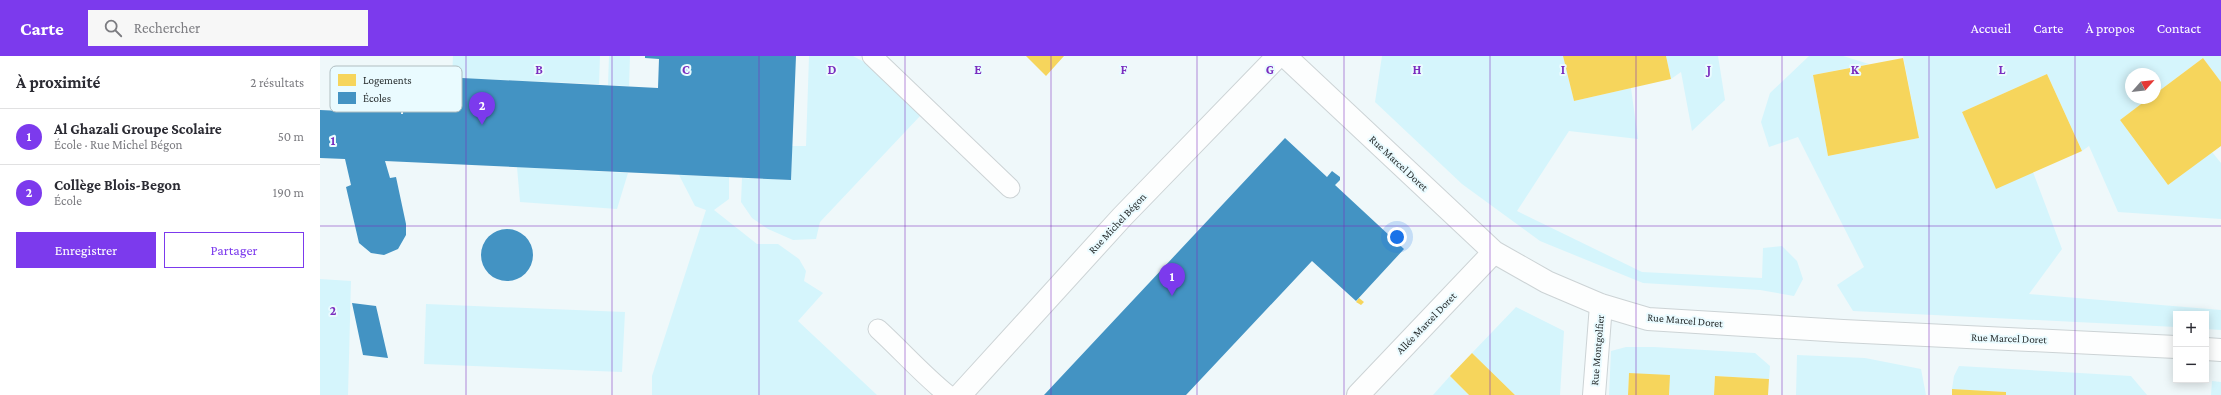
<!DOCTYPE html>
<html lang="fr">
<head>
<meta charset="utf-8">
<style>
  :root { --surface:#fff; --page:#f7f7f7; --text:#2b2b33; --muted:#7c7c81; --line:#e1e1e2; --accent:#7c3aed }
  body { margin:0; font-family:"Crimson Pro",serif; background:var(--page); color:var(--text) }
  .controls { position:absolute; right:12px; bottom:12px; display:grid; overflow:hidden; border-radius:0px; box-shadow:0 2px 10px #0003 }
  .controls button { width:36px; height:36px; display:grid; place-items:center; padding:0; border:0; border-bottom:1px solid var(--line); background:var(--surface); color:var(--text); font:20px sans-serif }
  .compass { position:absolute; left:1805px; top:12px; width:36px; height:36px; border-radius:50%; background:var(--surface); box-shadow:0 2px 10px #0003; rotate:63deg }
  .you { position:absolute; left:1077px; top:181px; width:14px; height:14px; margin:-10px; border:3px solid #fff; border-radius:50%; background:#1a73e8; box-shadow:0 0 0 6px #1a73e833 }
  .badge { display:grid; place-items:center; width:26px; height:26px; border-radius:50%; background:var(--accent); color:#fff; font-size:13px; font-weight:700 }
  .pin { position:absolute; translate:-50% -33px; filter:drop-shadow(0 1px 2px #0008) }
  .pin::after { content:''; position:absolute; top:21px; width:14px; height:12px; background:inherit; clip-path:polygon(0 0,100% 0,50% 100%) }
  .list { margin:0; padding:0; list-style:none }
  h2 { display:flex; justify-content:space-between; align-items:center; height:52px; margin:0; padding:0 16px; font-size:17px }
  h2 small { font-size:13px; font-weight:400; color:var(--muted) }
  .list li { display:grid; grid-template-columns:26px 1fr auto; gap:12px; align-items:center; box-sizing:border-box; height:56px; padding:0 16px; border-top:1px solid var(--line) }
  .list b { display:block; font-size:15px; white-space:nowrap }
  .list p { margin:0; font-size:13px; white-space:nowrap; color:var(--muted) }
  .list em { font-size:13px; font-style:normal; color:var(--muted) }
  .actions { display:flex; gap:8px; padding:12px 16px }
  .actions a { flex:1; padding:9px 0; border:1px solid var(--accent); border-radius:0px; text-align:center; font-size:14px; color:var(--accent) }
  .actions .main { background:var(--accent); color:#fff }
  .icon { flex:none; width:22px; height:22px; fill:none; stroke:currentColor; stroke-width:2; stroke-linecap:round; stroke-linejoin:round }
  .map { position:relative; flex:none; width:1901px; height:339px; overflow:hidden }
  header { display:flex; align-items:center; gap:24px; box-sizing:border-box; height:56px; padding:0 20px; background:var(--accent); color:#fff }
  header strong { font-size:19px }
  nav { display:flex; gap:22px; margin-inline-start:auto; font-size:14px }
  .search { width:280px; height:36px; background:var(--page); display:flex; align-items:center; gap:10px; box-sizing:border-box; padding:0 14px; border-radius:0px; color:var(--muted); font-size:15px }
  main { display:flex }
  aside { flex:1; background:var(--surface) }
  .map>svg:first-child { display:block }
</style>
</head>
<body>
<header>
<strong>Carte</strong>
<div class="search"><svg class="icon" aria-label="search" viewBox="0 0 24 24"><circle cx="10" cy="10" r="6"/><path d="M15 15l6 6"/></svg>Rechercher</div>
<nav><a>Accueil</a><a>Carte</a><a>À propos</a><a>Contact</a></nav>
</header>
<main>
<aside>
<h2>À proximité<small>2 résultats</small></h2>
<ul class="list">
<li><span class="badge">1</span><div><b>Al Ghazali Groupe Scolaire</b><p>École · Rue Michel Bégon</p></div><em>50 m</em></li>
<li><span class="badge">2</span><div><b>Collège Blois-Begon</b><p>École</p></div><em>190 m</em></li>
</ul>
<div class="actions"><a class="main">Enregistrer</a><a>Partager</a></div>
</aside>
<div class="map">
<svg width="1901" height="339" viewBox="0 0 1901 339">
  <rect width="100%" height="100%" fill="#eff8fa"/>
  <path fill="#d5f5fc" d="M 133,0 L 280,0 L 279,28 L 132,22 Z
    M 289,0 L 310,0 L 309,30 L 288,29 Z
    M 489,0 L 533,0 L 546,7 L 601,59 L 500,166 L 496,183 L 473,184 L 448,173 L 432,162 L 421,146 L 422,122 L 471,124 L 472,90 L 486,90 Z
    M 1062,0 L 1243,0 L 1254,45 L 1311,32 L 1318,83 L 1249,75 L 1197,155 L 1322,216 L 1442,222 L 1443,192 L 1462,190 L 1477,205 L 1483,223 L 1474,240 L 1440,234 L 1323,227 L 1220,185 L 1142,128 L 1055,46 Z
    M 1346,0 L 1398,0 L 1405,44 L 1372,75 L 1361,16 L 1351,23 Z
    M 1489,0 L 1523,0 L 1549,8 L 1493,19 L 1508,100 L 1599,82 L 1583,0 L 1901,0 L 1901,26 L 1883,2 L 1835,38 L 1835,18 L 1811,18 L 1811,42 L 1829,42 L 1800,64 L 1848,129 L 1892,96 L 1901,107 L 1901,163 L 1798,156 L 1769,90 L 1762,95 L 1727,18 L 1642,56 L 1676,132 L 1713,116 L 1742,193 L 1709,238 L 1901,254 L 1901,274 L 1886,273 L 1886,258 L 1856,258 L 1856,271 L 1533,255 L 1517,229 L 1544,211 L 1478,81 L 1449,91 L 1441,66 L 1450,37 Z
    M 197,111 L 308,117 L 297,153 L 200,146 Z
    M 359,119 L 409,121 L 409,143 L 394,154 L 437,188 L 458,188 L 479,203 L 486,215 L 484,225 L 503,237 L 478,265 L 557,339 L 332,339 L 332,320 L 386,154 L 375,150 Z
    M 0,223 L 31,225 L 28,339 L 0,339 Z
    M 106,248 L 305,256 L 302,316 L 104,308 Z
    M 1196,251 L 1244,275 L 1240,339 L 1195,339 L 1152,297 Z
    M 1306,291 L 1334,291 L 1435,297 L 1450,310 L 1449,323 L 1395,320 L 1394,339 L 1349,339 L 1309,317 L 1308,339 L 1289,339 L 1291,295 Z
    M 1477,299 L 1545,302 L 1601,313 L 1606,339 L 1476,339 Z
    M 1639,310 L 1811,320 L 1827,339 L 1686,339 L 1686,336 L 1632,333 L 1634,320 Z
    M 1130,320 L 1149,339 L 1113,339 Z
    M 1892,325 L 1901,326 L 1901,339 L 1891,339 Z"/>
  <path fill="#f6d55c" d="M 706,0 L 744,0 L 726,20 Z
    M 1243,0 L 1346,0 L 1351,23 L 1254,45 Z
    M 1583,2 L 1599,82 L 1508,100 L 1493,19 Z
    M 1883,2 L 1901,26 L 1901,90 L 1848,129 L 1800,64 L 1829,42 L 1835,42 L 1835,38 Z
    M 1727,18 L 1762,95 L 1676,133 L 1642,56 Z
    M 1039,242 L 1044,246 L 1041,249 L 1036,246 Z
    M 1152,297 L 1195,339 L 1149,339 L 1130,320 Z
    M 1309,317 L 1350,319 L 1349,339 L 1308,339 Z
    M 1395,320 L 1449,323 L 1448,339 L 1394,339 Z
    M 1632,333 L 1686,336 L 1686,339 L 1632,339 Z"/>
  <path fill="#4393c3" d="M 325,0 L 476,0 L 471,124 L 65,105 L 70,122 L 76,121 L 86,168 L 86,179 L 78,193 L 64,199 L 51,197 L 39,187 L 26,131 L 31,129 L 25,103 L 0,102 L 0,54 L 22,55 L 16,28 L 39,29 L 42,41 L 82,43 L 81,58 L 83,58 L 84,19 L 338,32 L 339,3 L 325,2 Z
    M 965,82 L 1007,121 L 1012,115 L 1020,121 L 1020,124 L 1015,129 L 1084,193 L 1036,245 L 992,205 L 866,339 L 724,339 Z
    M161 199a26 26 0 1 1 52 0a26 26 0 1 1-52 0Z
    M 32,247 L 56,250 L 68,302 L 43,299 Z"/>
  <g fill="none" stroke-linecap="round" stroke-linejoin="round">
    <defs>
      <path id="service" d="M 552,0 L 690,132
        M 558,273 C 582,295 603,319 628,339"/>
      <path id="minor" d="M 965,0 L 1174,196 L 1227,226 L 1281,249 L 1328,263 L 1523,275 L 1856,291
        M 1886,293 L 1901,294
        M 1038,339 L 1174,196
        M 1274,339 L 1281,249"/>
      <path id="tertiary" d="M 640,339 L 802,161 L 958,0"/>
    </defs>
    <use href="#service" stroke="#ccd3d5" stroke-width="21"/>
    <use href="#minor" stroke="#ccd3d5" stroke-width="24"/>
    <use href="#tertiary" stroke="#ccd3d5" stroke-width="24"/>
    <use href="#service" stroke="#fdfefe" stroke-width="19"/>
    <use href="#minor" stroke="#fdfefe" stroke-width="22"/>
    <use href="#tertiary" stroke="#fdfefe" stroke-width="22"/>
  </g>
  <path fill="none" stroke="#7b2cbf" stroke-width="1" stroke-opacity="0.55" d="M 146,0 L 146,339M 292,0 L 292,339M 439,0 L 439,339M 585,0 L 585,339M 731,0 L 731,339M 877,0 L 877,339M 1024,0 L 1024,339M 1170,0 L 1170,339M 1316,0 L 1316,339M 1462,0 L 1462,339M 1609,0 L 1609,339M 1755,0 L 1755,339M 0,170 L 1901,170"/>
  <g text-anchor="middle" stroke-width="4" stroke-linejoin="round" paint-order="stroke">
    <g font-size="11" fill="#282e2f" stroke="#eafbff">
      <text transform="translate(1079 107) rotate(43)" y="4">Rue Marcel Doret</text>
      <text transform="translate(797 167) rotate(-47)" y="4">Rue Michel Bégon</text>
      <text transform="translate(1365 264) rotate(5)" y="4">Rue Marcel Doret</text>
      <text transform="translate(1106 267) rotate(-46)" y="4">Allée Marcel Doret</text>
      <text transform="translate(1689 282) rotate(2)" y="4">Rue Marcel Doret</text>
      <text transform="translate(1277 294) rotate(-85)" y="4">Rue Montgolfier</text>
    </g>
  </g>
  <rect x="10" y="10" width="132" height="46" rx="6" fill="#eafbff" stroke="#b0bec1" stroke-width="1"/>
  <rect x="18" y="18" width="18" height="12" fill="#f6d55c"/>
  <rect x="18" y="36" width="18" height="12" fill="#4393c3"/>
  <g font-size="11" fill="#282e2f">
    <text x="43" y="28">Logements</text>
    <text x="43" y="46">Écoles</text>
  </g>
  <g font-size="13" text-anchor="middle" font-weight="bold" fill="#7b2cbf" stroke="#eafbff" stroke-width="4" stroke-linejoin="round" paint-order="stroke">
    <text x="219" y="18">B</text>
    <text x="366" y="18">C</text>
    <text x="512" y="18">D</text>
    <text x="658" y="18">E</text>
    <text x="804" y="18">F</text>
    <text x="950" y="18">G</text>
    <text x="1097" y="18">H</text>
    <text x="1243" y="18">I</text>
    <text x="1389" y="18">J</text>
    <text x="1535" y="18">K</text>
    <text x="1682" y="18">L</text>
    <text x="13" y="89">1</text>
    <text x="13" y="259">2</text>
  </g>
</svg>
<div class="controls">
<button>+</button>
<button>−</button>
</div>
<svg class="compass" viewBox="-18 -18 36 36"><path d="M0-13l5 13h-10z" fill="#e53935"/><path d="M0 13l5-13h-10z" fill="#7c7c81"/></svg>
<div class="you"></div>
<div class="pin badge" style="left:852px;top:240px">1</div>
<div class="pin badge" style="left:162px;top:69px">2</div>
</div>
</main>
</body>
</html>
